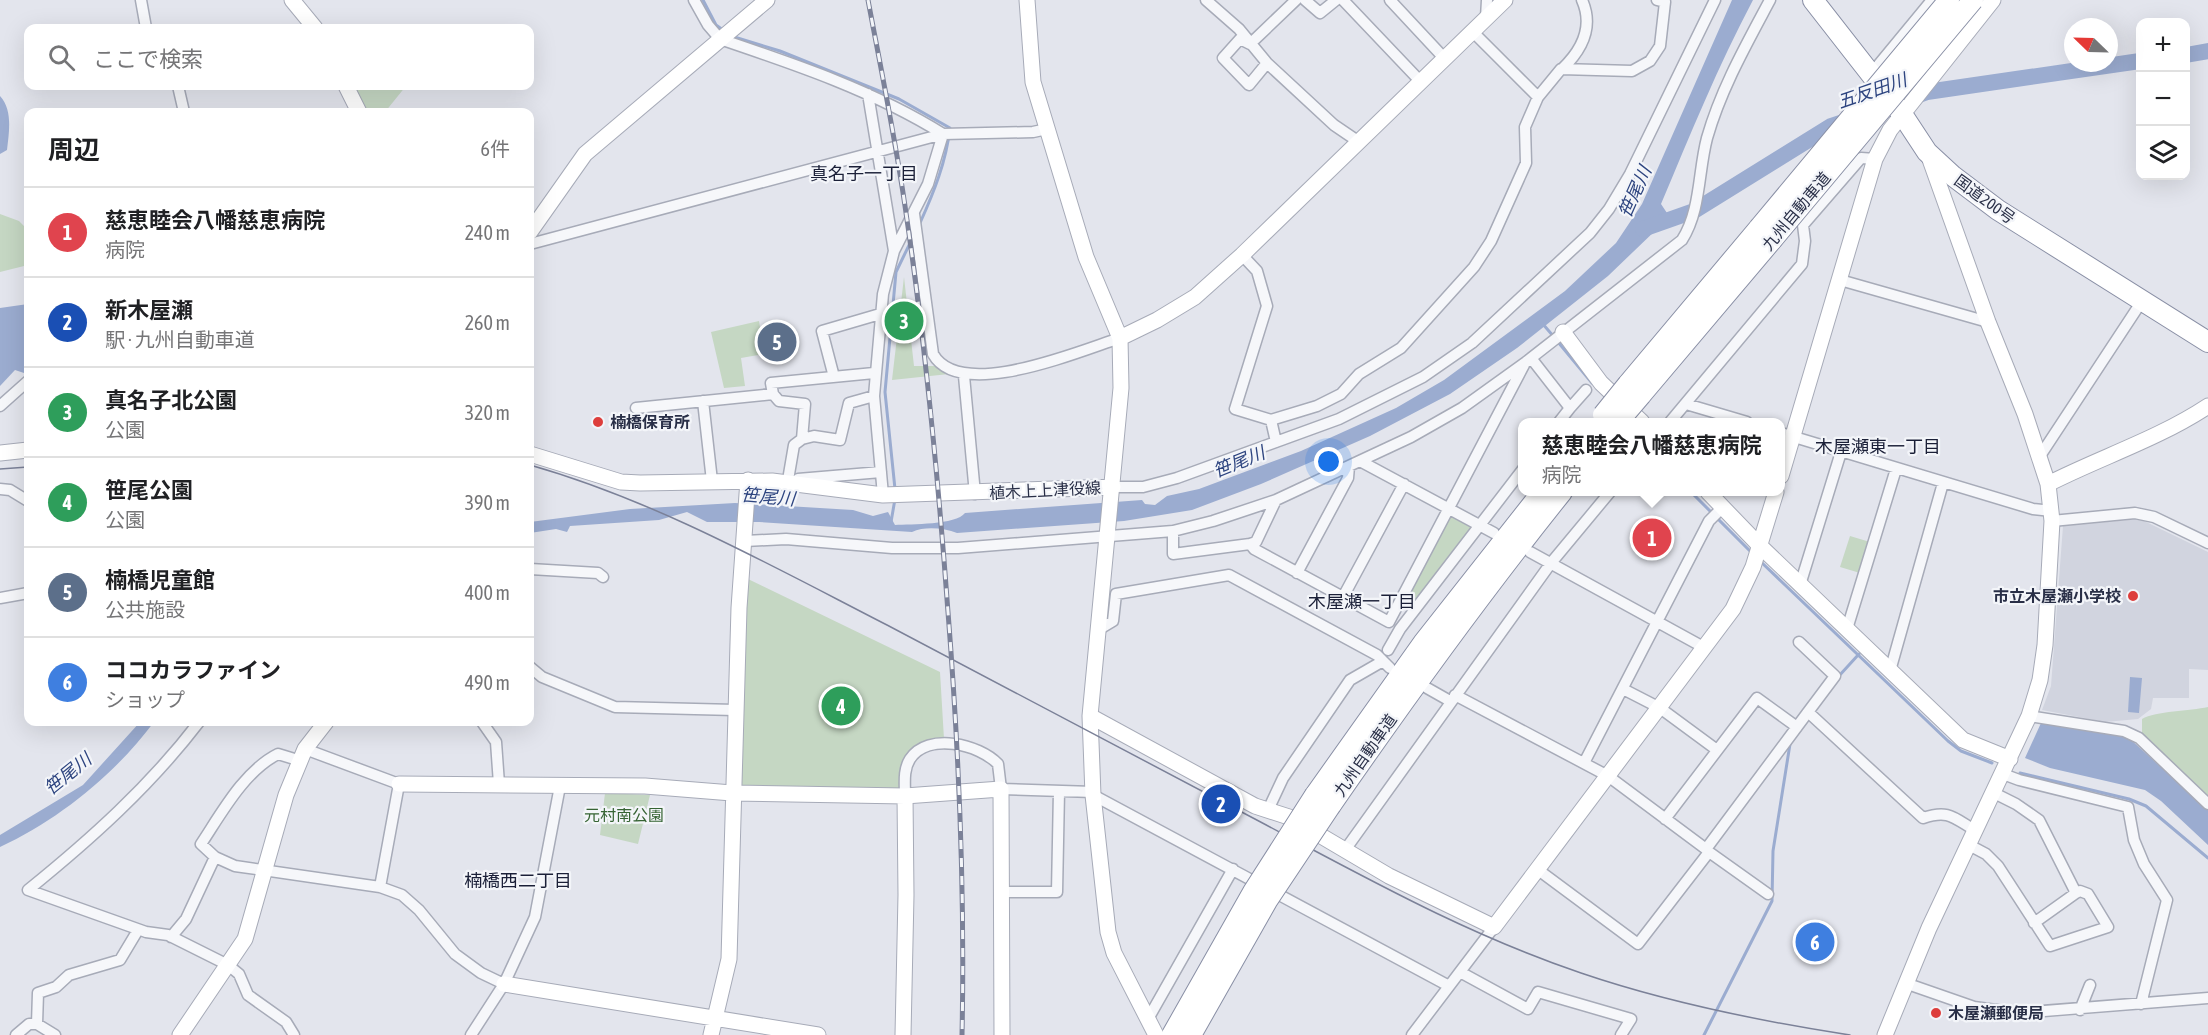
<!DOCTYPE html>
<html lang="ja">
<head>
<meta charset="utf-8">
<style>
  :root { --surface:#fff; --page:#f6f6f6; --text:#202124; --muted:#757577; --line:#e0e0e0; --accent:#dd3e3c }
  body { margin:0; font-family:"Asap Condensed","Noto Sans JP",sans-serif; background:var(--page); color:var(--text) }
  .controls { position:absolute; right:18px; top:18px; display:grid; overflow:hidden; border-radius:12px; box-shadow:0 6px 24px #0002 }
  .controls button { width:54px; height:54px; display:grid; place-items:center; padding:0; border:0; border-bottom:2px solid var(--line); background:var(--surface); color:var(--text); font:30px sans-serif }
  .compass { position:absolute; left:2064px; top:18px; width:54px; height:54px; border-radius:50%; background:var(--surface); box-shadow:0 6px 24px #0002; rotate:293deg }
  .you { position:absolute; left:1329px; top:462px; width:21px; height:21px; margin:-15px; border:4px solid #fff; border-radius:50%; background:#1a73e8; box-shadow:0 0 0 9px #1a73e833 }
  .badge { display:grid; place-items:center; width:39px; height:39px; border-radius:50%; background:var(--accent); color:#fff; font-size:20px; font-weight:700 }
  .pin { position:absolute; translate:-50% -50%; border:3px solid #fff; box-shadow:0 2px 6px #0006 }
  .popup { position:absolute; left:1518px; top:418px; width:267px; height:78px; box-sizing:border-box; display:grid; place-content:center; border-radius:12px; background:var(--surface); filter:drop-shadow(0 2px 4px #0005); font-size:20px; white-space:nowrap; color:var(--muted) }
  .popup b { font-size:22px; color:var(--text) }
  .popup::after { content:''; position:absolute; left:50%; top:100%; margin-left:-12px; border:12px solid transparent; border-top-color:var(--surface) }
  .list { margin:0; padding:0; list-style:none }
  h2 { display:flex; justify-content:space-between; align-items:center; height:78px; margin:0; padding:0 24px; font-size:26px }
  h2 small { font-size:20px; font-weight:400; color:var(--muted) }
  .list li { display:grid; grid-template-columns:39px 1fr auto; gap:18px; align-items:center; box-sizing:border-box; height:90px; padding:0 24px; border-top:2px solid var(--line) }
  .list b { display:block; font-size:22px; white-space:nowrap }
  .list p { margin:0; font-size:20px; white-space:nowrap; color:var(--muted) }
  .list em { font-size:20px; font-style:normal; color:var(--muted) }
  .icon { flex:none; width:33px; height:33px; fill:none; stroke:currentColor; stroke-width:2; stroke-linecap:round; stroke-linejoin:round }
  .map { position:relative; flex:none; width:2208px; height:1035px; overflow:hidden }
  .search { position:absolute; background:var(--surface); box-shadow:0 6px 24px #0002; left:24px; top:24px; width:510px; height:66px; display:flex; align-items:center; gap:15px; box-sizing:border-box; padding:0 21px; border-radius:12px; color:var(--muted); font-size:22px }
  .panel { position:absolute; background:var(--surface); box-shadow:0 6px 24px #0002; left:24px; top:108px; width:510px; height:618px; border-radius:12px }
  .map>svg:first-child { display:block }
</style>
</head>
<body>
<div class="map">
<svg width="2208" height="1035" viewBox="0 0 2208 1035">
  <rect width="100%" height="100%" fill="#e3e5ed"/>
  <path fill="#d1d4df" d="M 2140,519 L 2208,552 L 2208,670 L 2189,669 L 2189,698 L 2153,698 L 2151,709 L 2138,719 L 2105,722 L 2042,710 L 2051,686 L 2063,526 Z"/>
  <path fill="#c5d7c3" d="M 351,86 L 406,86 L 385,112 L 366,112 Z
    M 0,214 L 19,221 L 28,230 L 28,265 L 0,272 Z
    M 904,277 L 914,366 L 937,366 L 949,374 L 892,380 Z
    M 759,321 L 764,354 L 741,358 L 745,386 L 724,388 L 711,332 Z
    M 1450,515 L 1474,528 L 1411,608 L 1403,603 Z
    M 1850,536 L 1870,542 L 1860,573 L 1840,567 Z
    M 748,579 L 940,672 L 944,739 C 910,745 899,752 900,788 L 739,787 L 743,609 Z
    M 2208,707 L 2208,799 L 2142,736 L 2142,719 C 2156,711 2190,711 2208,707 Z
    M 605,793 L 650,795 L 638,844 L 600,835 Z"/>
  <path fill="#9bacd0" d="M 1732,0 L 1753,0 C 1718,66 1690,135 1661,204 L 1667,213 L 1658,228 L 1608,276 L 1517,348 L 1450,394 L 1370,436 L 1261,484 L 1192,510 L 1124,521 L 957,533 C 944,528 925,526 912,532 L 759,522 L 707,522 L 687,512 L 659,520 L 570,526 L 567,532 L 556,529 L 530,533 L 530,522 L 630,509 L 735,503 L 853,510 L 873,516 L 888,512 L 895,525 C 911,524 956,525 965,513 L 1142,500 L 1145,504 L 1155,505 L 1167,496 L 1199,489 L 1301,451 L 1396,408 L 1444,380 L 1565,291 L 1616,243 L 1642,204 Z
    M 0,96 C 13,110 9,132 7,150 L 0,154 Z
    M 28,304 L 28,369 L 24,373 L 15,370 L 0,386 L 0,308 Z
    M 2130,677 L 2142,678 L 2139,713 L 2128,712 Z
    M 140,722 L 154,722 C 115,774 60,819 0,847 L 0,835 L 83,785 Z
    M 2041,723 L 2118,733 L 2129,738 L 2208,810 L 2208,845 L 2161,801 L 2145,790 L 2050,768 L 2025,758 Z"/>
  <g fill="none" stroke-linecap="round" stroke-linejoin="round">
    <path stroke="#9bacd0" stroke-width="3" d="M 703,0 L 716,25 L 723,30
      M 731,36 L 780,51 L 899,99 L 950,128 C 946,162 934,192 920,223
      M 1542,323 L 1554,337
      M 1558,342 L 1592,383
      M 895,489 L 885,392 L 896,272 L 913,237
      M 1691,492 L 1751,552
      M 891,522 L 895,499
      M 1760,561 L 1948,741 L 1961,751 L 1992,763
      M 1838,677 L 1859,654
      M 2020,773 L 2129,799 L 2146,806 L 2208,858
      M 1704,1035 L 1772,901 L 1773,851 L 1790,744"/>
    <path stroke="#9bacd0" stroke-width="16" d="M 2186,55 L 2208,51
      M 1908,99 L 1927,92 L 2140,61
      M 1643,229 L 1694,211 L 1831,126 L 1852,119"/>
    <defs>
      <path id="street" d="M 141,0 L 146,28
        M 694,0 L 708,25 L 720,39 C 797,65 874,91 943,134 L 928,184 L 894,251 L 883,294 L 874,396 L 883,495
        M 1206,0 L 1239,29 L 1267,63 L 1334,125 L 1359,142
        M 1305,0 L 1320,13 L 1336,0
        M 1343,0 L 1421,82
        M 1390,0 L 1445,59
        M 1486,18 L 1487,0
        M 1473,32 L 1538,97
        M 1267,63 L 1249,85 L 1223,58 L 1240,39 L 1250,44 L 1296,0
        M 1562,69 C 1582,50 1594,27 1582,0
        M 1871,74 L 1932,0
        M 178,86 L 184,112
        M 868,94 L 894,251
        M 914,214 L 933,354 C 960,402 1079,351 1120,338
        M 530,244 L 943,134 L 1033,132 L 1047,129
        M 1242,255 L 1257,271 L 1267,306 L 1235,409 L 1271,420 L 1317,406 L 1341,394 L 1359,374 L 1401,348 L 1474,267 L 1491,241 L 1526,163 L 1525,127 L 1538,97 L 1561,69 L 1632,71 L 1650,61 L 1660,46 L 1665,2 L 1657,0
        M 1840,280 L 1988,322
        M 1531,358 L 1570,408 L 1559,422
        M 964,376 L 975,494
        M 834,377 L 822,331 L 880,314
        M 773,394 L 779,401 L 805,404 L 802,439 L 794,445 L 788,480
        M 703,401 L 712,481
        M 1686,404 L 1747,422
        M 0,406 L 28,381
        M 636,408 L 773,394 L 771,383 L 874,373
        M 1570,408 L 1586,390
        M 1271,420 L 1276,442
        M 1670,422 L 1802,264 L 1805,241 L 1803,225 L 1861,158 L 1875,159
        M 1781,433 L 2033,509 L 2052,511
        M 802,439 L 814,436 L 840,440 L 849,403 L 874,396
        M 2040,456 L 2142,301
        M 1360,461 L 1494,533
        M 798,479 L 881,472
        M 1113,487 L 1143,487 L 1177,478 L 1339,419 L 1423,377 L 1472,343 L 1590,233 L 1609,209 L 1630,174 L 1715,0
        M 0,489 L 10,490 L 28,501
        M 1276,500 L 1256,542 L 1250,544 L 1254,549 L 1389,622 L 1524,365
        M 2052,521 L 2135,513 L 2154,517 L 2208,543
        M 1173,531 L 1173,554 L 1250,544
        M 745,541 L 786,539 L 892,548 L 958,548 L 1173,531 L 1213,521 L 1276,500 L 1411,437 L 1462,408 L 1526,362 L 1682,240 C 1701,210 1698,172 1707,138 C 1721,89 1746,45 1770,0
        M 1530,552 L 1705,648
        M 530,569 L 598,573 L 603,577
        M 1297,573 L 1348,478 L 1349,466
        M 1800,585 L 1841,452
        M 1343,597 L 1404,484
        M 0,598 L 28,593
        M 1847,629 L 1896,469
        M 1098,630 L 1113,621 L 1116,594 L 1229,575 L 1377,655 L 1390,668
        M 1799,642 L 1835,676 L 1808,712
        M 1388,650 L 1400,629 L 1523,469
        M 530,667 L 542,677 L 615,707 L 735,710
        M 1890,671 L 1943,483
        M 1427,688 L 1450,701
        M 1623,689 L 1660,708 L 1717,750
        M 1455,695 L 1608,776 L 1706,849
        M 2029,716 L 2124,731 L 2139,738 L 2208,804
        M 199,722 C 150,786 91,839 28,890 L 146,932 L 168,935 L 228,965 L 239,974 L 248,995 L 286,1022 L 294,1035
        M 482,722 L 496,742 L 499,784
        M 305,749 L 399,784 L 380,887
        M 301,761 L 278,754 C 244,771 221,814 201,844 L 215,857 L 235,866 L 380,887 L 402,895 L 419,910 L 455,954 L 481,973 L 504,984
        M 1584,763 L 1709,521 L 1723,507
        M 2003,774 L 2019,780 L 2128,807 L 2134,840 L 2144,864 L 2167,900 L 2141,1004
        M 1093,795 L 1449,986
        M 905,796 C 905,783 903,770 910,759 C 928,732 979,744 998,764 L 1001,789 L 1093,792
        M 1268,810 L 1283,778 L 1350,680 L 1383,661
        M 1665,819 L 1757,698 L 1797,727
        M 1969,845 L 1986,854 L 1998,866 L 2050,946 L 2108,927 L 2088,894 L 2080,891 L 2076,893 L 2039,820 L 2016,804 L 1994,793
        M 1345,850 L 1551,563 L 1610,492
        M 1709,852 L 1768,894
        M 1537,869 L 1638,944 L 1709,852 L 1706,849 L 1808,712 L 1923,818 C 1949,809 1954,818 1976,831
        M 1002,892 L 1057,892 L 1059,791
        M 2034,923 L 2076,893
        M 171,937 L 186,919 L 215,857
        M 1460,972 L 1528,1009 L 1538,992 L 1631,1019 L 1621,1035
        M 1905,983 L 1974,1007 L 2018,1013 L 2208,998
        M 2080,1010 L 2090,985
        M 1148,1019 L 1233,869
        M 37,1024 L 38,993 L 56,987 L 69,975 L 120,960 L 138,930
        M 16,1035 L 29,1024 L 37,1024 L 55,1035
        M 471,1035 L 504,984 L 535,917 L 560,786
        M 1412,1035 L 1494,927"/>
      <path id="secondary" d="M 292,0 L 315,28
        M 1027,0 L 1033,82 L 1086,257 L 1120,338 L 1121,388 L 1090,716 L 1093,795 L 1108,932 L 1114,953 L 1156,1035
        M 346,86 L 359,112
        M 530,232 L 585,154 L 767,0
        M 1563,332 L 1601,383 L 1642,422
        M 1120,338 L 1157,320 L 1195,297 L 1242,255 L 1505,0
        M 0,453 L 28,450
        M 530,454 L 621,482 L 640,483 L 772,481 L 883,495 L 1113,487
        M 1781,476 L 1875,159 L 1890,130 L 1993,0
        M 2048,484 C 2101,457 2158,439 2208,406
        M 1708,492 L 1760,546 L 1963,740 L 2010,759
        M 1090,716 L 1255,806 L 1289,817 L 1389,876 L 1494,927 L 1733,609 L 1753,567 L 1776,492
        M 399,784 L 645,786 L 732,793 L 905,796 L 1001,789 L 1002,1035
        M 504,984 L 818,1035
        M 180,1035 L 245,939 L 286,795 L 305,749 L 326,722
        M 711,1035 L 729,959 L 739,608 L 748,480
        M 903,1035 L 906,895 L 905,796
        M 1885,1035 L 1929,928 L 2029,716 L 2040,680 L 2045,645 L 2052,521 L 2048,484 L 2025,414 L 1988,322 L 1928,154"/>
      <path id="highway" d="M 1813,0 L 1902,114 L 1927,152 L 1953,176 L 1998,210 L 2208,342
        M 1628,384 L 1759,228
        M 1641,395 L 1772,240
        M 1315,795 L 1423,643 L 1542,492
        M 1331,805 C 1405,698 1481,593 1562,492"/>
    </defs>
    <use href="#street" stroke="#a7abb8" stroke-width="13"/>
    <use href="#secondary" stroke="#a7abb8" stroke-width="17"/>
    <use href="#highway" stroke="#898fa5" stroke-width="22"/>
    <use href="#street" stroke="#f6f7fa" stroke-width="10"/>
    <use href="#secondary" stroke="#fff" stroke-width="15"/>
    <use href="#highway" stroke="#fff" stroke-width="20"/>
    <path stroke="#7b8198" stroke-width="1.5" d="M 530,465 C 656,501 770,565 887,625 C 1009,689 1131,753 1253,818 C 1363,876 1463,933 1581,973 C 1669,1003 1759,1021 1850,1035
      M 0,469 L 28,467"/>
    <defs>
      <path id="rail" d="M 868,0 C 881,69 895,137 905,206 C 925,341 938,476 948,612 C 959,752 965,894 962,1035"/>
    </defs>
    <use href="#rail" stroke="#7b8198" stroke-width="5"/>
    <use href="#rail" stroke="#f3f5f9" stroke-width="3" stroke-dasharray="9" stroke-linecap="butt"/>
    <defs>
      <path id="highway-bridge" d="M 1759,228 L 1949,0
        M 1772,240 L 1973,0
        M 1603,415 L 1628,384
        M 1618,422 L 1641,395
        M 1172,1035 L 1253,892 L 1315,795
        M 1191,1035 L 1267,901 L 1331,805"/>
    </defs>
    <use href="#highway-bridge" stroke="#898fa5" stroke-width="22" stroke-linecap="butt"/>
    <use href="#highway-bridge" stroke="#fff" stroke-width="20"/>
  </g>
  <g fill="#dd3e3c" stroke="#f3f5f9" stroke-width="2">
    <circle cx="598" cy="422" r="6"/>
    <circle cx="2133" cy="596" r="6"/>
    <circle cx="1936" cy="1013" r="6"/>
  </g>
  <g text-anchor="middle" stroke-width="4.5" stroke-linejoin="round" paint-order="stroke">
    <g font-size="16" fill="#292f47" stroke="#f3f5f9">
      <text transform="translate(1985 199) rotate(36)" y="6">国道200号</text>
      <text transform="translate(1796 211) rotate(-50)" y="6">九州自動車道</text>
      <text transform="translate(1045 490) rotate(-3)" y="6">植木上上津役線</text>
      <text transform="translate(1365 755) rotate(-55)" y="6">九州自動車道</text>
    </g>
    <g font-size="16" font-weight="bold" fill="#292f47" stroke="#f3f5f9" text-anchor="start">
      <text x="610" y="428">楠橋保育所</text>
      <text x="2121" y="602" text-anchor="end">市立木屋瀬小学校</text>
      <text x="1948" y="1019">木屋瀬郵便局</text>
    </g>
    <g font-size="16" fill="#366434" stroke="#f3f5f9">
      <text x="624" y="821">元村南公園</text>
    </g>
    <g font-size="18" font-style="italic" fill="#2e4580" stroke="#f3f5f9">
      <text transform="translate(1872 91) rotate(-19)" y="6">五反田川</text>
      <text transform="translate(1635 192) rotate(-66)" y="6">笹尾川</text>
      <text transform="translate(1239 462) rotate(-22)" y="6">笹尾川</text>
      <text transform="translate(768 497) rotate(5)" y="6">笹尾川</text>
      <text transform="translate(68 774) rotate(-39)" y="6">笹尾川</text>
    </g>
    <g font-size="18" fill="#1b2038" stroke="#f3f5f9">
      <text x="864" y="180">真名子一丁目</text>
      <text x="1878" y="453">木屋瀬東一丁目</text>
      <text x="1362" y="608">木屋瀬一丁目</text>
      <text x="518" y="887">楠橋西二丁目</text>
    </g>
  </g>
</svg>
<div class="controls">
<button>+</button>
<button>−</button>
<button><svg class="icon" aria-label="layers" viewBox="0 0 24 24"><path d="M12 4l9 5-9 5-9-5zM3 14l9 5 9-5"/></svg></button>
</div>
<svg class="compass" viewBox="-18 -18 36 36"><path d="M0-13l5 13h-10z" fill="#e53935"/><path d="M0 13l5-13h-10z" fill="#757577"/></svg>
<div class="you"></div>
<div class="pin badge" style="left:1652px;top:538px;background:#e0444e">1</div>
<div class="popup"><b>慈恵睦会八幡慈恵病院</b>病院</div>
<div class="pin badge" style="left:1221px;top:804px;background:#1a4fb4">2</div>
<div class="pin badge" style="left:904px;top:321px;background:#2e9e5b">3</div>
<div class="pin badge" style="left:841px;top:706px;background:#2e9e5b">4</div>
<div class="pin badge" style="left:777px;top:342px;background:#5c6f8a">5</div>
<div class="pin badge" style="left:1815px;top:942px;background:#3f7fe0">6</div>
<div class="search"><svg class="icon" aria-label="search" viewBox="0 0 24 24"><circle cx="10" cy="10" r="6"/><path d="M15 15l6 6"/></svg>ここで検索</div>
<section class="panel">
<h2>周辺<small>6件</small></h2>
<ul class="list">
<li><span class="badge" style="background:#e0444e">1</span><div><b>慈恵睦会八幡慈恵病院</b><p>病院</p></div><em>240 m</em></li>
<li><span class="badge" style="background:#1a4fb4">2</span><div><b>新木屋瀬</b><p>駅 · 九州自動車道</p></div><em>260 m</em></li>
<li><span class="badge" style="background:#2e9e5b">3</span><div><b>真名子北公園</b><p>公園</p></div><em>320 m</em></li>
<li><span class="badge" style="background:#2e9e5b">4</span><div><b>笹尾公園</b><p>公園</p></div><em>390 m</em></li>
<li><span class="badge" style="background:#5c6f8a">5</span><div><b>楠橋児童館</b><p>公共施設</p></div><em>400 m</em></li>
<li><span class="badge" style="background:#3f7fe0">6</span><div><b>ココカラファイン</b><p>ショップ</p></div><em>490 m</em></li>
</ul>
</section>
</div>
</body>
</html>
